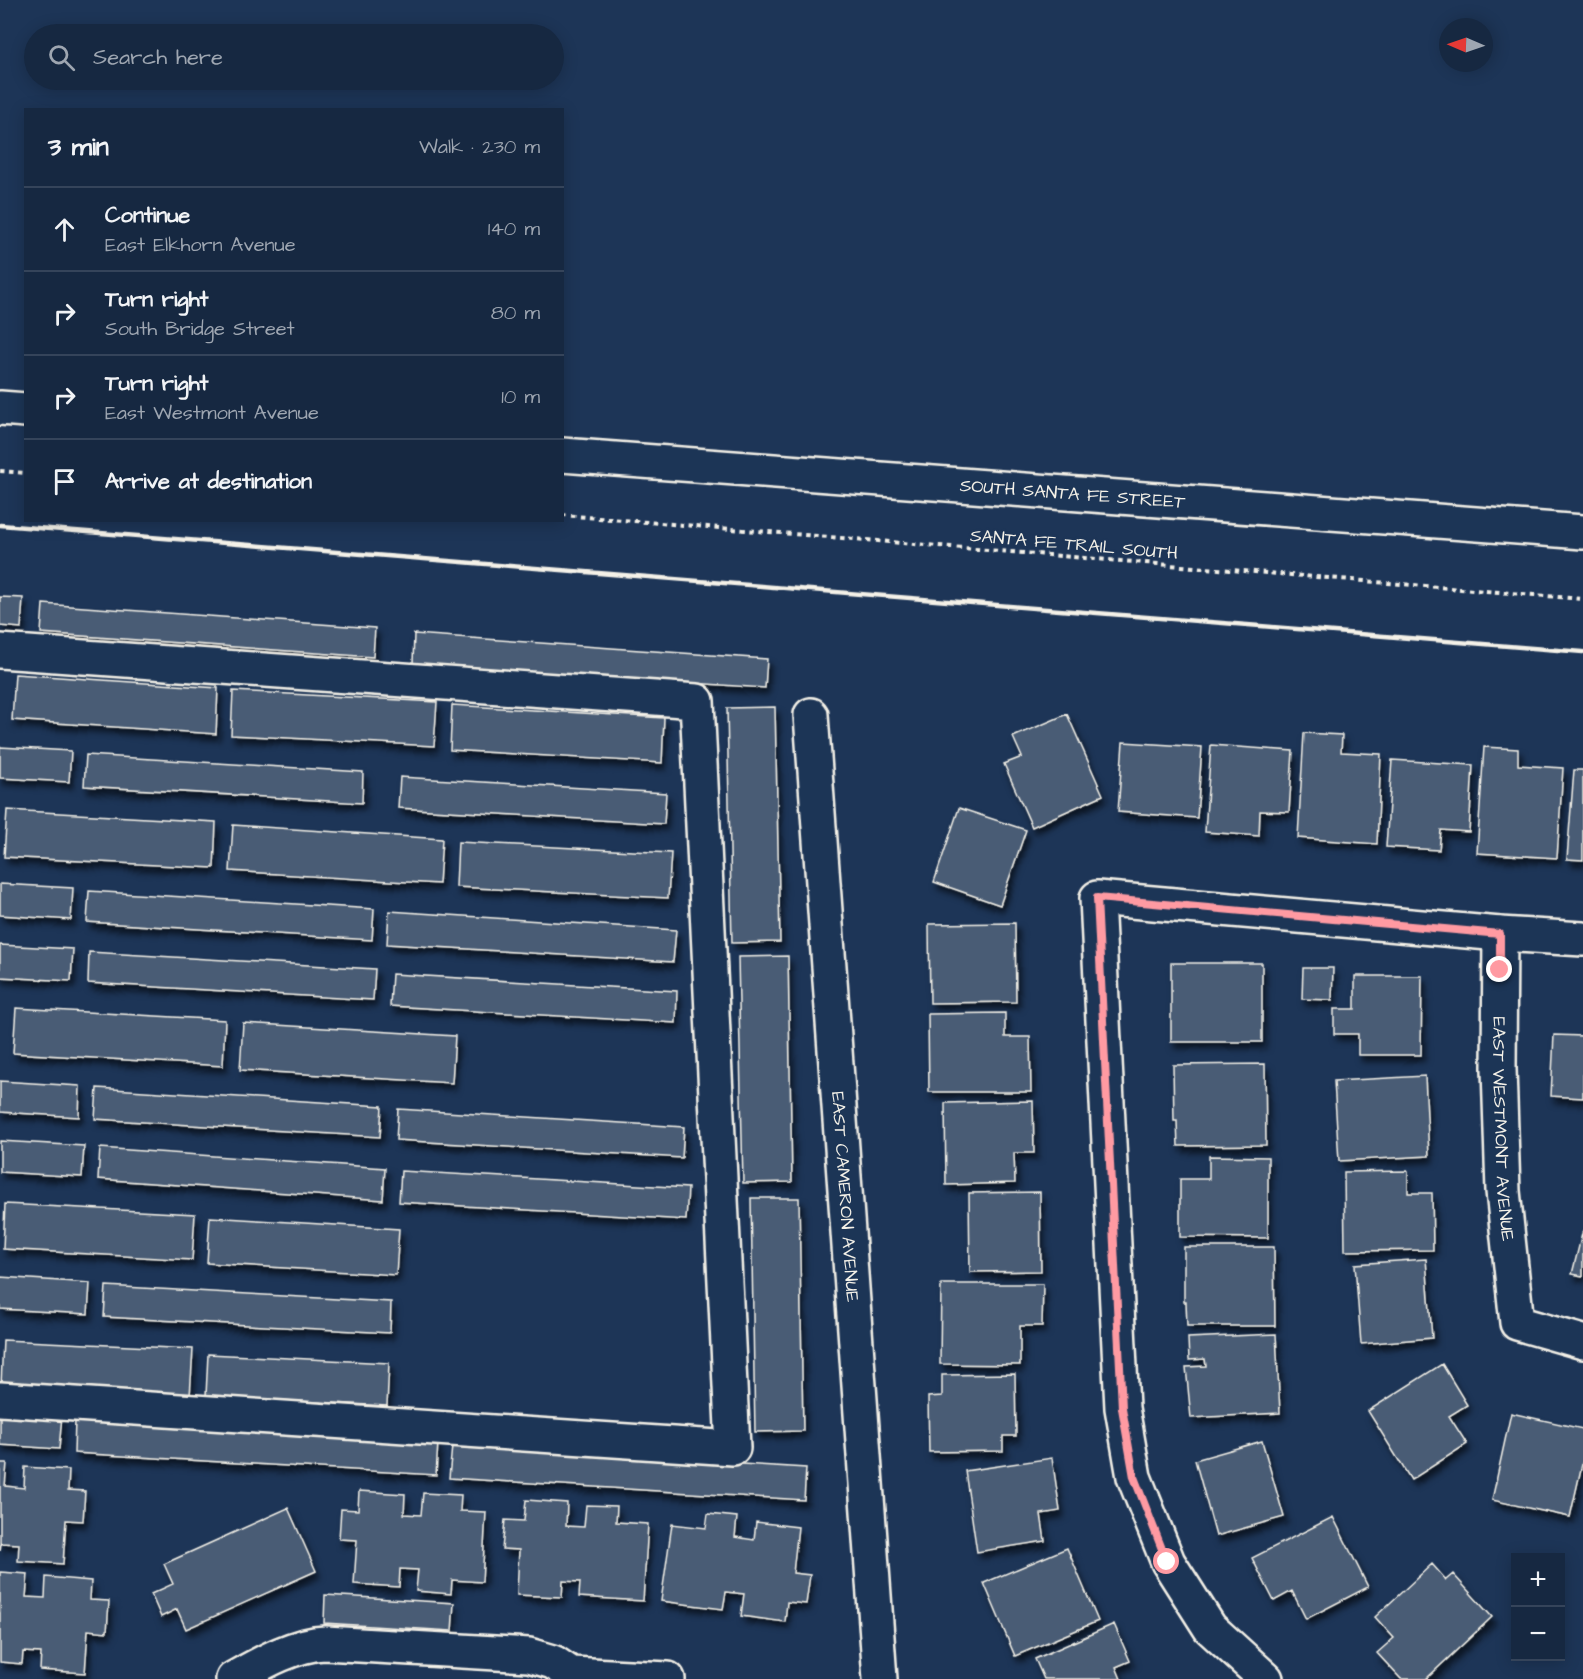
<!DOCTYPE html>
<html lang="en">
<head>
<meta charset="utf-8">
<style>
  :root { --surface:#162841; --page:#23344c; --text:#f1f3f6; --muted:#9ea6b1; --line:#35445a }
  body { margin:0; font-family:"Architects Daughter",sans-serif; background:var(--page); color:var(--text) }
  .controls { position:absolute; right:18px; bottom:18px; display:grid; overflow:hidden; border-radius:0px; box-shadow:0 3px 15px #0003 }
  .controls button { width:54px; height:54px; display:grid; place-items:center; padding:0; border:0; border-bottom:2px solid var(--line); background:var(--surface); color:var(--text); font:30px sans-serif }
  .compass { position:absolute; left:1439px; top:18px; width:54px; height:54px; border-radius:50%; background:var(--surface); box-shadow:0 3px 15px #0003; rotate:272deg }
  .stop { position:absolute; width:18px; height:18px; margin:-14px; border:4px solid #ff9aa2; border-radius:50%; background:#fff }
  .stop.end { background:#ff9aa2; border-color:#fff; box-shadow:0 2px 6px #0008 }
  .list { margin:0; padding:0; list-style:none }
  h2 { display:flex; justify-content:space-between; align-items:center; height:78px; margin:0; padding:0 24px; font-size:26px }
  h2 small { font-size:20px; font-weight:400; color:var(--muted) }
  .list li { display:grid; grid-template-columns:39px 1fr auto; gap:18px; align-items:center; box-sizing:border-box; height:84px; padding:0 24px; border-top:2px solid var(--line) }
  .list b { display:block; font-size:22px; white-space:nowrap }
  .list p { margin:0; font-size:20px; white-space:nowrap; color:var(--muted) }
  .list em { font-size:20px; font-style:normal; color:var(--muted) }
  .icon { flex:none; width:33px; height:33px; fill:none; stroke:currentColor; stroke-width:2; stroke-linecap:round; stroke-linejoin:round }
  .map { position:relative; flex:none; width:1583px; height:1679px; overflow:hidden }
  .search { position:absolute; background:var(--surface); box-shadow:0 3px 15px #0003; left:24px; top:24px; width:540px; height:66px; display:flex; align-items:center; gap:15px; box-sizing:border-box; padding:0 21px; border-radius:33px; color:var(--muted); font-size:22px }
  .panel { position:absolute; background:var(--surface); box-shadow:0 3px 15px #0003; left:24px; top:108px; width:540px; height:414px; border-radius:0px }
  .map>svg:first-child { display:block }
</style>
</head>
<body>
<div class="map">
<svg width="1583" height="1679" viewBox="0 0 1583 1679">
  <defs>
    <filter id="shadow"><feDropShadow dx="3.5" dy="6" stdDeviation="3" flood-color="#0009"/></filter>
  </defs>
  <rect width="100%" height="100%" fill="#1d3557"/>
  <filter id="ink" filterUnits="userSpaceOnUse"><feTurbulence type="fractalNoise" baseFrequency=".0167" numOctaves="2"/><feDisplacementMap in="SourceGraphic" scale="12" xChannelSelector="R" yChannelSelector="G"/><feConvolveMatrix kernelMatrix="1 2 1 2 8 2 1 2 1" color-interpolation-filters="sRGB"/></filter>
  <g filter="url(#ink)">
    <path fill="#485b74" stroke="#f4f1e8" stroke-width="1.5" filter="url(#shadow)" d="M 0,597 L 23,598 L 21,628 L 0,626 Z
      M 43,604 L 375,628 L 373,657 L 41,633 Z
      M 414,634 L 767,659 L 765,688 L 413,664 Z
      M 15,674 L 218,688 L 216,734 L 12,720 Z
      M 233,691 L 437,702 L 434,746 L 231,735 Z
      M 452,705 L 664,718 L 662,763 L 450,750 Z
      M 775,707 L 780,942 L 732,943 L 727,708 Z
      M 1067,714 L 1103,795 L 1032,827 L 1004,764 L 1022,757 L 1013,737 Z
      M 1304,733 L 1342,735 L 1341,752 L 1381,754 L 1377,844 L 1298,838 Z
      M 1123,742 L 1202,747 L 1197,818 L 1118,812 Z
      M 1211,745 L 1293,751 L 1289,812 L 1260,811 L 1259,836 L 1205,832 Z
      M 0,747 L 71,751 L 69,782 L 0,778 Z
      M 1484,747 L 1518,749 L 1518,765 L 1563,768 L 1557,858 L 1477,853 Z
      M 86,755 L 363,772 L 362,803 L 84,786 Z
      M 1392,760 L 1473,765 L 1469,832 L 1441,830 L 1439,850 L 1386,847 Z
      M 1574,770 L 1583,770 L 1583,860 L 1567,859 Z
      M 400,777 L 666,793 L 664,824 L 398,808 Z
      M 959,808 L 1026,830 L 1000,905 L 934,882 Z
      M 7,810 L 216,822 L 214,868 L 4,857 Z
      M 233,825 L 442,839 L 439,884 L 230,871 Z
      M 458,842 L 671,853 L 668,898 L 456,887 Z
      M 0,884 L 73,888 L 71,920 L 0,915 Z
      M 89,891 L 374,909 L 372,940 L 87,922 Z
      M 389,911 L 676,930 L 673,962 L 387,944 Z
      M 1015,923 L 1016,1002 L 930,1003 L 929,924 Z
      M 0,945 L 73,949 L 71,981 L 0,977 Z
      M 89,952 L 375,969 L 373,1000 L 88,983 Z
      M 788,956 L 792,1182 L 743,1183 L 738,957 Z
      M 1171,963 L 1262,963 L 1262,1042 L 1171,1042 Z
      M 1303,968 L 1333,968 L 1332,1000 L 1302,999 Z
      M 392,974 L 677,991 L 676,1023 L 390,1006 Z
      M 1355,976 L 1422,976 L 1421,1055 L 1358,1055 L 1358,1034 L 1334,1034 L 1334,1009 L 1355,1009 Z
      M 16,1008 L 225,1020 L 223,1066 L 13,1053 Z
      M 1005,1013 L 1005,1037 L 1030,1037 L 1031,1092 L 929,1092 L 928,1014 Z
      M 243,1023 L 455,1036 L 452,1083 L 240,1070 Z
      M 1554,1035 L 1583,1036 L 1583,1098 L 1551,1096 Z
      M 1265,1064 L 1266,1145 L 1178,1146 L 1177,1121 L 1174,1121 L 1173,1065 Z
      M 1425,1076 L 1429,1156 L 1339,1161 L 1334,1081 Z
      M 0,1081 L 80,1086 L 79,1117 L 0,1112 Z
      M 97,1088 L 382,1106 L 380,1137 L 95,1119 Z
      M 1033,1101 L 1034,1153 L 1014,1153 L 1015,1183 L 946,1185 L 945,1103 Z
      M 398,1109 L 684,1127 L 682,1158 L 396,1140 Z
      M 0,1141 L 84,1146 L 82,1177 L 0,1172 Z
      M 100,1148 L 385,1168 L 383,1200 L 98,1179 Z
      M 1209,1156 L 1268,1157 L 1268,1238 L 1180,1237 L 1180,1179 L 1209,1179 Z
      M 401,1171 L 688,1188 L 686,1220 L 399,1202 Z
      M 1408,1171 L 1408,1193 L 1432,1193 L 1433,1250 L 1345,1251 L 1344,1172 Z
      M 1040,1192 L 1041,1271 L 970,1272 L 969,1193 Z
      M 751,1198 L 799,1198 L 803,1431 L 755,1432 Z
      M 5,1204 L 195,1214 L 192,1260 L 3,1249 Z
      M 210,1217 L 399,1229 L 396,1275 L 207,1263 Z
      M 1583,1230 L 1583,1276 L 1572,1274 Z
      M 1184,1247 L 1274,1247 L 1275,1326 L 1187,1326 L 1186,1302 L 1184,1302 Z
      M 1426,1259 L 1432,1338 L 1361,1344 L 1355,1264 Z
      M 0,1277 L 90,1283 L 88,1314 L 0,1309 Z
      M 941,1284 L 1043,1284 L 1042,1326 L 1020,1326 L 1020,1365 L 940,1364 Z
      M 106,1286 L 391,1302 L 390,1333 L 104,1317 Z
      M 1276,1334 L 1280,1413 L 1191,1418 L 1186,1367 L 1206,1366 L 1205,1359 L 1189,1360 L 1188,1338 Z
      M 3,1340 L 193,1349 L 190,1396 L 1,1386 Z
      M 208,1354 L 389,1363 L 387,1406 L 206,1396 Z
      M 1442,1364 L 1467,1405 L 1449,1416 L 1467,1444 L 1411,1480 L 1368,1411 Z
      M 1015,1374 L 1016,1436 L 1003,1436 L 1003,1451 L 929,1452 L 928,1397 L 942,1396 L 942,1375 Z
      M 0,1412 L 62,1416 L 59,1449 L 0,1445 Z
      M 1511,1413 L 1583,1429 L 1583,1460 L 1570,1517 L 1492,1500 Z
      M 75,1420 L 438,1442 L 436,1475 L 74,1453 Z
      M 1262,1441 L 1284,1517 L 1216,1536 L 1195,1460 Z
      M 452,1446 L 806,1468 L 804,1500 L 449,1478 Z
      M 1052,1458 L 1060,1511 L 1041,1514 L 1045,1541 L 977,1552 L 965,1471 Z
      M 0,1463 L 7,1463 L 5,1486 L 24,1488 L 25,1467 L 69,1470 L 68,1490 L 85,1491 L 83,1521 L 66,1520 L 63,1564 L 18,1561 L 19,1544 L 1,1543 L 0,1551 Z
      M 359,1491 L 405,1494 L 404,1514 L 421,1515 L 423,1493 L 461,1495 L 460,1511 L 486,1512 L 482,1582 L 452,1580 L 451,1594 L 416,1591 L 418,1570 L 400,1569 L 399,1587 L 354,1584 L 357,1540 L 339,1539 L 341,1509 L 358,1510 Z
      M 526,1500 L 567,1503 L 566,1526 L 584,1527 L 586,1505 L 617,1506 L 616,1522 L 648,1524 L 643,1601 L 579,1597 L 580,1582 L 563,1581 L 562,1597 L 517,1595 L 519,1550 L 502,1549 L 505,1520 L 524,1521 Z
      M 288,1508 L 316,1571 L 186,1629 L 177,1609 L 161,1617 L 151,1594 L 173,1584 L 164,1564 Z
      M 708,1514 L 737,1517 L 735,1537 L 754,1540 L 756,1522 L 798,1527 L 793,1573 L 810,1575 L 806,1604 L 787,1602 L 785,1622 L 741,1616 L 744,1594 L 726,1592 L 723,1609 L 661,1601 L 672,1524 L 706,1528 Z
      M 1333,1517 L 1368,1587 L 1306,1619 L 1292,1591 L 1274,1601 L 1252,1558 Z
      M 1067,1548 L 1098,1621 L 1015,1656 L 984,1583 Z
      M 1432,1564 L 1446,1580 L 1453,1574 L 1492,1617 L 1426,1679 L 1401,1679 L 1377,1653 L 1394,1638 L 1375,1617 Z
      M 0,1572 L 28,1574 L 26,1597 L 45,1598 L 46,1577 L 91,1581 L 90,1600 L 109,1601 L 107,1632 L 88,1630 L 85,1673 L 40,1670 L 41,1653 L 23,1652 L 22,1664 L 0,1662 Z
      M 325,1595 L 454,1603 L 452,1631 L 324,1623 Z
      M 1114,1624 L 1130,1661 L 1116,1667 L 1121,1679 L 1044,1679 L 1035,1659 Z"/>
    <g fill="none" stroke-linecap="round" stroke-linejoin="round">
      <defs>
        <g id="minor">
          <path d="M 0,408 L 26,410"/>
          <path id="s1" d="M 562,455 L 1583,532"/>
          <path d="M 0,651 L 697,701 L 733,1448 L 0,1399"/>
          <path id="s2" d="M 811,715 L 880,1679"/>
          <path id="s3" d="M 1500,934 L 1499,1069 L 1503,1191 L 1517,1323 L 1583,1342"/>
          <path d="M 233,1679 C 260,1664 294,1644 325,1643 L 529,1655 L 553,1662 L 571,1674 L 668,1679"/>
          <path d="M 1266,1679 L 1210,1628 L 1168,1562 L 1134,1477 L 1122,1408 L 1097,898 L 1500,934 L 1583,939"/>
        </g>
      </defs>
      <use href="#minor" stroke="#f4f1e8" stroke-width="38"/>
      <path stroke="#f4f1e8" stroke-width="4" stroke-dasharray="4.5 4.5" stroke-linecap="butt" d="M 0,471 L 26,473
        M 562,515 L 1583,599"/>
      <use href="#minor" stroke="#1d3557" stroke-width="33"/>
      <path stroke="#f4f1e8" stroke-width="4.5" d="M 0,525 L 1583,652"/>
    </g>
  </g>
  <g fill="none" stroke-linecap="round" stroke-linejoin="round" filter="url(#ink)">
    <path stroke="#ff9aa2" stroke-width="8" d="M 1167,1562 L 1134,1477 L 1122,1408 L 1097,898 L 1500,934 L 1500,970"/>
  </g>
  <g text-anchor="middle" stroke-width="5" stroke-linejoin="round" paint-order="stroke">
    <g font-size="18" fill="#f4f1e8" stroke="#1d3557">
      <text dy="6" stroke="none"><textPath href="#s1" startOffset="512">SOUTH SANTA FE STREET</textPath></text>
      <text transform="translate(1074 544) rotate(5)" y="6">SANTA FE TRAIL SOUTH</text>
      <text dy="6" stroke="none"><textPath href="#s3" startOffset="195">EAST WESTMONT AVENUE</textPath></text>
      <text dy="6" stroke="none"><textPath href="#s2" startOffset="483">EAST CAMERON AVENUE</textPath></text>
    </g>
  </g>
</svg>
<div class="controls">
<button>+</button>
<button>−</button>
</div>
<svg class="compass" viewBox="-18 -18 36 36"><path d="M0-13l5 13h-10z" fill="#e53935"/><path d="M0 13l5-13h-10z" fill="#9ea6b1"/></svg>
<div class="stop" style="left:1167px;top:1562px"></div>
<div class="stop end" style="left:1500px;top:970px"></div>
<div class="search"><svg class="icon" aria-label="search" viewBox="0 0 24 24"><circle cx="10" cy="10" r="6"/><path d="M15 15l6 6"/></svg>Search here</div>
<section class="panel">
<h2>3 min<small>Walk · 230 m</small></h2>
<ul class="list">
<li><svg class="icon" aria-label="ahead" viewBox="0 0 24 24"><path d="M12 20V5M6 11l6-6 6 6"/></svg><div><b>Continue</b><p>East Elkhorn Avenue</p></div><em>140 m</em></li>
<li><svg class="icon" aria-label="right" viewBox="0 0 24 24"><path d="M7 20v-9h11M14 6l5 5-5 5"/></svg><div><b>Turn right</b><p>South Bridge Street</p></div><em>80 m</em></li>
<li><svg class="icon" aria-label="right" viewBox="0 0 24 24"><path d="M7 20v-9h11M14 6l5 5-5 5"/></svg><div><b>Turn right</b><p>East Westmont Avenue</p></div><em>10 m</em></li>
<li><svg class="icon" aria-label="arrive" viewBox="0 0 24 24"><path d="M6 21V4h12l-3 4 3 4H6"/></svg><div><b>Arrive at destination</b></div></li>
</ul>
</section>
</div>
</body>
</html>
